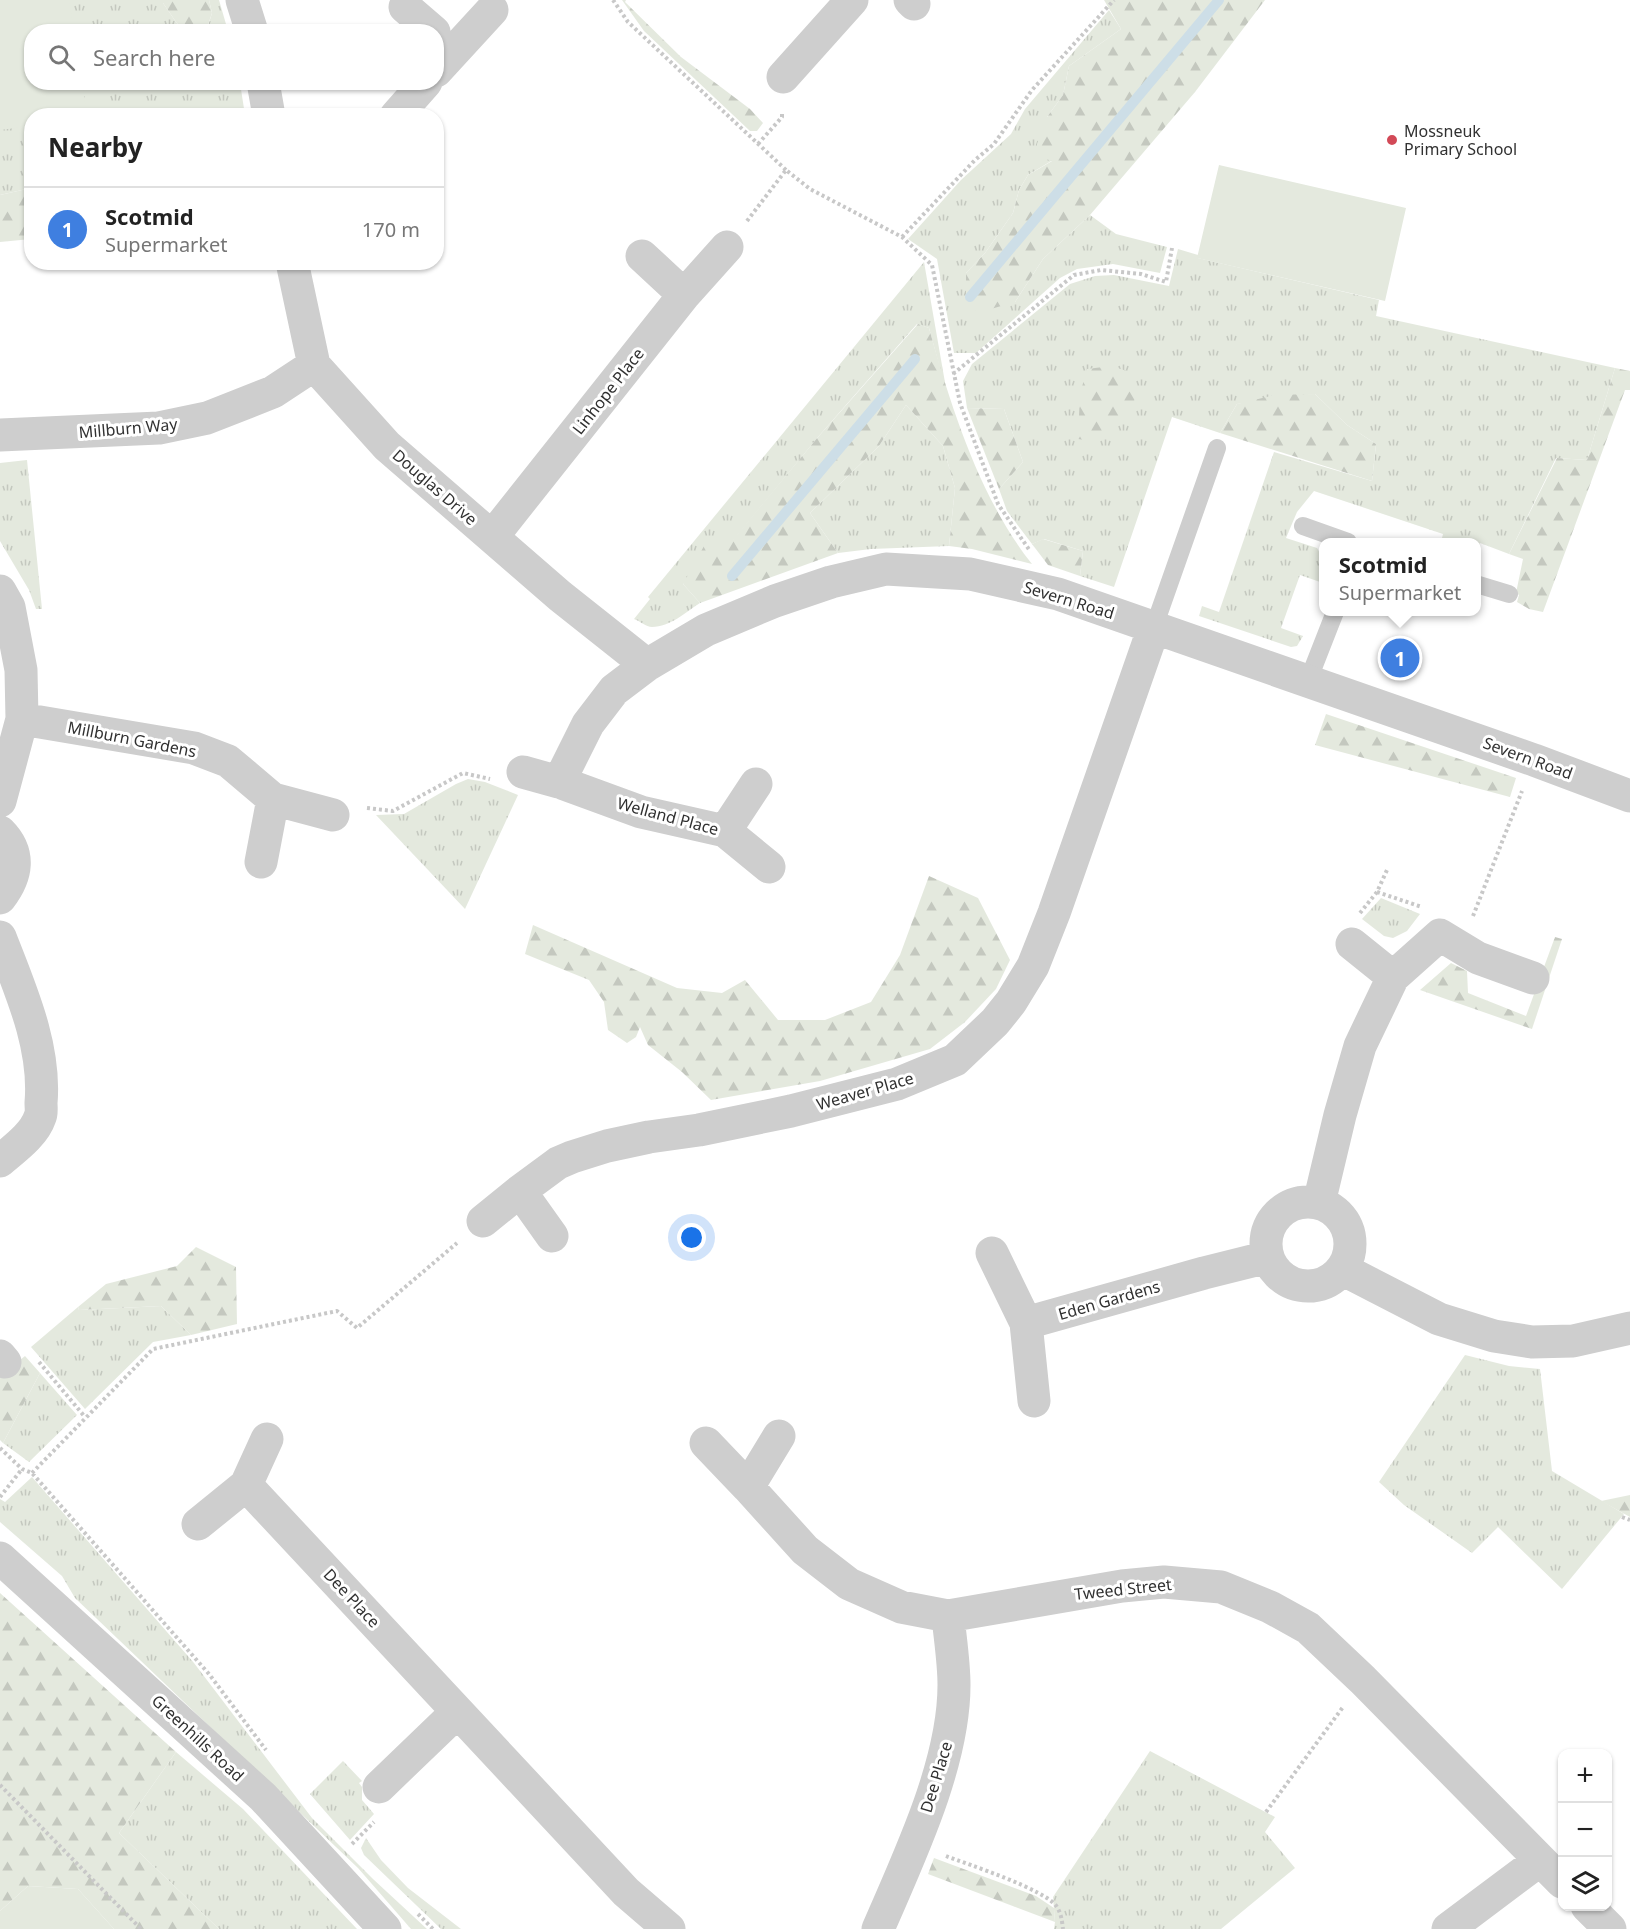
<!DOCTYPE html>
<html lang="en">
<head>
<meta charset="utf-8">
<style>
  :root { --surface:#fff; --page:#f2f2f2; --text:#222; --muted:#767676; --line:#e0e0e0; --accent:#0f766e }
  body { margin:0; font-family:"Noto Sans",sans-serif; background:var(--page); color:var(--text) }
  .controls { position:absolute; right:18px; bottom:18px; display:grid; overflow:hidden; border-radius:12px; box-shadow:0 2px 4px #0004 }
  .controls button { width:54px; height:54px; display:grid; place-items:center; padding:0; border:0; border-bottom:2px solid var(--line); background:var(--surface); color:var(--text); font:30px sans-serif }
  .you { position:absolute; left:692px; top:1238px; width:21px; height:21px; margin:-15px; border:4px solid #fff; border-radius:50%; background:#1a73e8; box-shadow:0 0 0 9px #1a73e833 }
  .badge { display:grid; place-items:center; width:39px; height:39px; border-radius:50%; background:var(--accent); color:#fff; font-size:20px; font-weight:700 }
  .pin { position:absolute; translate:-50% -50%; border:3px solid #fff; box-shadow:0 2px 6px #0006 }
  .popup { position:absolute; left:1319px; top:538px; width:162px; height:78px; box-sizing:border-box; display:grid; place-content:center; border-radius:12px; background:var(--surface); filter:drop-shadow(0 2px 4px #0005); font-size:20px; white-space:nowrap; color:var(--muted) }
  .popup b { font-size:22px; color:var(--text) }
  .popup::after { content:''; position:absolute; left:50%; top:100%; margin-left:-12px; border:12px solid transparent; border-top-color:var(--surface) }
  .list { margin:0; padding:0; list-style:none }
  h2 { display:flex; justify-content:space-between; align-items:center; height:78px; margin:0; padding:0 24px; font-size:26px }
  h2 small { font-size:20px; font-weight:400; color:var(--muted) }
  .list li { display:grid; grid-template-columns:39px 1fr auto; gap:18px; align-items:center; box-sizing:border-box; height:84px; padding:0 24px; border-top:2px solid var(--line) }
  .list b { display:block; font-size:22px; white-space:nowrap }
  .list p { margin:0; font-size:20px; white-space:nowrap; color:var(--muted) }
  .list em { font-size:20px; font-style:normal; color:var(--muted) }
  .icon { flex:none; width:33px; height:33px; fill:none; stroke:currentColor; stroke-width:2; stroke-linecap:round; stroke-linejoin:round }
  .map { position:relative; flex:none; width:1630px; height:1929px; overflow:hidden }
  .search { position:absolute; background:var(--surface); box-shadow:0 2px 4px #0004; left:24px; top:24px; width:420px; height:66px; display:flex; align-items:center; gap:15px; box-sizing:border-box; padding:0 21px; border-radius:24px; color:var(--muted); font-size:22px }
  .panel { position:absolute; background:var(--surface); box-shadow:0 2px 4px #0004; left:24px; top:108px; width:420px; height:162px; border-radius:24px }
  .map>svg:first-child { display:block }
</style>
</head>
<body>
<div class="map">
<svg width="1630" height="1929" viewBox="0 0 1630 1929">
  <defs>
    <pattern id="grass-tufts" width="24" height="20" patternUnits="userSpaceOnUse" patternTransform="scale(1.5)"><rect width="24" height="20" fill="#e4e9de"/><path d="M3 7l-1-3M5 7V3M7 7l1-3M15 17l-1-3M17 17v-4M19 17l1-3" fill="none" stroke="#c4c8bf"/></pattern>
    <pattern id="forest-firs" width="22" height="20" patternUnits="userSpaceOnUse" patternTransform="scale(1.5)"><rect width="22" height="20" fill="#e4e9de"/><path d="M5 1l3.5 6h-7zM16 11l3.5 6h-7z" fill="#c4c8bf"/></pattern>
  </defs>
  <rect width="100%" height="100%" fill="#fff"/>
  <path fill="url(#grass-tufts)" d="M 0,0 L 163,0 L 163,3 L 176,22 L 185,31 L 32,32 L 32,82 L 240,83 L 245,115 L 32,116 L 31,188 L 0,195 Z
    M 209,0 L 219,0 L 228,31 L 206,32 L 212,13 Z
    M 1109,10 L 1121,29 L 1069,66 L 1063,95 L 1047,117 L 1053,160 L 1028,175 L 1019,190 L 1013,213 L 985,253 L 966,273 L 1015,302 L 1043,259 L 1090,215 L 1116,234 L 1167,247 L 1160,273 L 1113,264 L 1077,269 L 1060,278 L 976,353 L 954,353 L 937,259 L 908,239 L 961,180 L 1011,134 L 1025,109 Z
    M 1178,249 L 1198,255 L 1198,258 L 1379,300 L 1376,316 L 1615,368 L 1587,460 L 1556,458 L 1509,554 L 1480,543 L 1477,554 L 1476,542 L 1441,542 L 1443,534 L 1314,491 L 1297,512 L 1286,538 L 1317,548 L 1323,558 L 1323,583 L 1300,575 L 1281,628 L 1303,636 L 1297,646 L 1291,647 L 1199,616 L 1202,606 L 1219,612 L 1274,452 L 1372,481 L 1376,444 L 1347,425 L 1315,394 L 1237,404 L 1220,433 L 1172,417 L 1114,587 L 1080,576 L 1083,551 L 1044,539 L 1032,544 L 1007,511 L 999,489 L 1023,462 L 1004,409 L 967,408 L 963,381 L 972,364 L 1070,284 L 1095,276 L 1114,275 L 1169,286 Z
    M 924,262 L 947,394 L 929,328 L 917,324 L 818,437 L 731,543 L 683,584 L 700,603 C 686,612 670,627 652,627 C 646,627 640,621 634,619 L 650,599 L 648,597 Z
    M 906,405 L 943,446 L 955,488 L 949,546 L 871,549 L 838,553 L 810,513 L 879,446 Z
    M 27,460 L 42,609 L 36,609 L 29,590 L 0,541 L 0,463 Z
    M 468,779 L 485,782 L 518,795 L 465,909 L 376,815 L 404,814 L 456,784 Z
    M 1381,898 L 1420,914 L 1407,931 L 1393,938 L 1384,936 L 1362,919 Z
    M 161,1306 L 191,1335 L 153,1342 L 85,1409 L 31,1347 L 78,1307 L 79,1310 Z
    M 1465,1355 L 1509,1366 L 1540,1369 L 1552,1471 L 1624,1514 L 1562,1589 L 1498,1527 L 1472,1553 L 1404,1505 L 1379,1482 Z
    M 40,1373 L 77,1415 L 29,1462 L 3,1443 Z
    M 32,1477 L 194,1663 L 312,1818 L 373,1879 L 427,1929 L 411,1929 L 358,1868 L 75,1598 L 62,1576 L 0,1522 L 0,1499 L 5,1502 Z
    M 1150,1751 L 1275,1817 L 1265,1832 L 1295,1868 L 1221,1929 L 1054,1929 L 1055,1922 L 1053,1897 Z
    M 176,1752 L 243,1809 L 357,1929 L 219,1929 L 119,1833 Z
    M 343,1761 L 362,1781 L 359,1783 L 362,1787 L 362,1800 L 374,1814 L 350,1840 L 310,1794 Z
    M 366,1838 L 381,1860 L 408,1888 L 461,1929 L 441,1929 L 364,1855 L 361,1848 Z"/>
  <path fill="url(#forest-firs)" d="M 163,0 L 209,0 L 212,13 L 206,31 L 185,31 L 176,22 L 163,3 Z
    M 622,0 L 626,0 L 625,2 L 681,57 L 750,109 L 763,123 L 757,131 L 750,131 L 644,31 Z
    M 1104,0 L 1265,0 L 1195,92 L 1113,188 L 1090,215 L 1043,259 L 1015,302 L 977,313 L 966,299 L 966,273 L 985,253 L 1013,213 L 1019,190 L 1028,175 L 1052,161 L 1037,156 L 1037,144 L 1047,117 L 1063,95 L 1069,66 L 1121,29 Z
    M 31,188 L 31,239 L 0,242 L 0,195 Z
    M 918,324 L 929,328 C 951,407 980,499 1032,564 L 972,549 L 949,546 L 955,488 L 943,446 L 906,405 L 879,446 L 810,513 L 838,553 L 700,603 L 683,584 L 709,537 L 731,542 L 818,437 Z
    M 1111,366 L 1127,371 L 1140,390 L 1125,418 L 1092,441 L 1078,439 L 1080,394 L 1087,369 Z
    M 1615,368 L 1630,371 L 1630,390 L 1625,390 L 1543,612 L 1529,609 L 1517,602 L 1519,595 L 1516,593 L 1523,559 L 1509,554 L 1557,458 L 1587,460 Z
    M 1315,394 L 1347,425 L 1376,444 L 1372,481 L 1220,433 L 1237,404 L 1275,395 Z
    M 967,408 L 1004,409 L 1023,462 L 999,489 Z
    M 1043,539 L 1083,551 L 1080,576 L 1048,565 L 1032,544 Z
    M 1326,714 L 1516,778 L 1510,797 L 1315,745 Z
    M 929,876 L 978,898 L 1010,960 L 996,989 L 965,1022 L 930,1049 L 820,1081 L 711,1100 L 682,1072 L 648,1045 L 640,1027 L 636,1037 L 627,1043 L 608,1030 L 604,1002 L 589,980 L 525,954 L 533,925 L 677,988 L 722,993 L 745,980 L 778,1020 L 825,1020 L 871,1002 L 900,955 Z
    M 1555,937 L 1562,939 L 1532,1029 L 1420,990 L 1451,963 L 1467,971 L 1468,993 L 1526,1016 Z
    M 196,1247 L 236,1267 L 237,1324 L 191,1335 L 161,1306 L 79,1310 L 78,1307 L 106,1284 L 177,1266 Z
    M 25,1356 L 40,1373 L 3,1443 L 0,1440 L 0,1376 Z
    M 1630,1495 L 1630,1517 L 1601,1501 Z
    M 0,1593 L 176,1752 L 119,1833 L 219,1929 L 114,1929 L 78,1889 L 28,1886 L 0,1911 Z
    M 934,1858 L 1036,1896 L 1054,1908 L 1055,1922 L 928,1874 Z"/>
  <path fill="#e4e9de" d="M 0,0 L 69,0 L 74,31 L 32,32 L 32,82 L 82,83 L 87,115 L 32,116 L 31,126 L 0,130 Z
    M 1219,165 L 1406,208 L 1385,301 L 1197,258 Z
    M 28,1886 L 78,1889 L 114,1929 L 0,1929 L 0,1911 Z"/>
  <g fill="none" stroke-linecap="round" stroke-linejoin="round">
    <path stroke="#cddee7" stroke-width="10" d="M 970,297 L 1219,0
      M 732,576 L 915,359"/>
    <path stroke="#c8c8c8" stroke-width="4" stroke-dasharray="3 3" stroke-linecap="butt" d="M 613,0 L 628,22 L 786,170
      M 758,144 L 782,117 L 782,111
      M 747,221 L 786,170 L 810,189 L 902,237 L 932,265 L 960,403 L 998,504 L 1030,551
      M 902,237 L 975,160 L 994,144 L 1032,90 L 1114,0
      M 953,374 L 1074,275 L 1101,270 L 1141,274 L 1166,282 L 1172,248
      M 367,808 L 393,811 L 463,773 L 490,779
      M 1377,892 L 1422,907
      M 1360,913 L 1377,892 L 1387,870
      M 1473,916 L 1522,791
      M 39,1362 L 85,1417
      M 0,1448 L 22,1469 L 32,1473 L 209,1674 L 266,1750
      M 32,1473 L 153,1349 L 337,1311 L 357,1328 L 457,1243
      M 0,1497 L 22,1469
      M 1622,1517 L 1630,1520
      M 0,1785 L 141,1929
      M 1266,1812 L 1343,1707
      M 352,1844 L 374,1822
      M 946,1856 C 969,1865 1045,1889 1057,1907 C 1061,1913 1062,1921 1063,1929
      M 418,1914 L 433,1929"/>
    <path stroke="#cecece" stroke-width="18" d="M 1303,526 L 1348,542
      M 1476,584 L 1509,594
      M 1154,627 L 1217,448
      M 1308,681 L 1335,612"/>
    <path stroke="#cecece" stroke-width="33" d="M 242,0 L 252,32
      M 910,0 L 914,4
      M 405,7 L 434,32
      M 436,71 L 492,10
      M 783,77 L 852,0
      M 263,82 L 269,116
      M 396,116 L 426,82
      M 642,256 L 684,295
      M 292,262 L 314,365 L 387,446 L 560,596 L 647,665
      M 0,435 L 159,428 L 207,418 L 273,392 L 314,365
      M 492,537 L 684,295 L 727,247
      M 0,591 L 9,607 L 21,670 L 22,719 L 0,801
      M 22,719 L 194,748 L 228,761 L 273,799 L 333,815
      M 523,772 L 559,782 L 641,812 L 725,831 L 769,867
      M 559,782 L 588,724 L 614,690 L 647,665 L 706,630 L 775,601 L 831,582 L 886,569 L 970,574 L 1058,594 L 1534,760 L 1630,796
      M 725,831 L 756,784
      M 0,832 C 21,853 17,876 0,898
      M 261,862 L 273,799
      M 0,937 C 20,989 46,1046 41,1103 C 41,1107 42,1113 40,1117 C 34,1135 14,1149 0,1161
      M 1393,977 L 1440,935 L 1478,958 L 1533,978
      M 520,1191 L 552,1236
      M1266 1244a42 42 0 1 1 84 0a42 42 0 1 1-84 0Z
      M 1319,1203 L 1340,1115 L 1360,1046 L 1393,977 L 1352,944
      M 483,1221 L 520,1191 L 558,1163 L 572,1157 L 607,1146 L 649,1137 L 699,1130 L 791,1111 L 897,1084 L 955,1060 L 995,1022 L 1011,1002 L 1033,966 L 1054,913 L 1154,627
      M 992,1253 L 1026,1323
      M 1342,1269 L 1439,1319 L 1494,1336 L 1532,1342 L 1573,1341 L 1630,1328
      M 0,1356 L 5,1362
      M 1034,1401 L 1026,1323 L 1204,1273 L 1268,1257
      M 706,1443 L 748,1487 L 805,1550 L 849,1584 L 901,1607 L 948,1616 L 1122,1586 L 1164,1582 L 1221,1587 L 1270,1607 L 1308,1628 L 1363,1680 L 1562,1882
      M 246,1485 L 626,1892 L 669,1929
      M 748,1487 L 779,1436
      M 198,1524 L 246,1485 L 267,1439
      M 379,1787 L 457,1712
      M 1587,1906 L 1610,1929
      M 878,1929 C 909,1857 954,1764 954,1685 C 954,1662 950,1638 948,1616
      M 1448,1929 L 1540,1860"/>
    <path stroke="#cecece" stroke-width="33" d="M 0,1558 L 263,1797 L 385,1929"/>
  </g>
  <circle fill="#d24957" stroke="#fff" stroke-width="2" cx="1392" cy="140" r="6"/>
  <g text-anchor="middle" stroke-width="6" stroke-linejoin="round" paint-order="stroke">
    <g font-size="16" fill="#313131" stroke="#fff" text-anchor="start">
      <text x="1404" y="137">Mossneuk<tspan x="1404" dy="18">Primary School</tspan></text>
    </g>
    <g font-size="16" fill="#313131" stroke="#fff">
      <text transform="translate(608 391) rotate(-52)" y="6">Linhope Place</text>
      <text transform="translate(128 428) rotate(-5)" y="6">Millburn Way</text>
      <text transform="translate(435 487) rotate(41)" y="6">Douglas Drive</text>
      <text transform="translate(1069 600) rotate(17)" y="6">Severn Road</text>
      <text transform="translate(132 739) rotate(11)" y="6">Millburn Gardens</text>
      <text transform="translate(1528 758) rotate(20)" y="6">Severn Road</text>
      <text transform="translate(668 816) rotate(15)" y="6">Welland Place</text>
      <text transform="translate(865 1091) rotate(-16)" y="6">Weaver Place</text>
      <text transform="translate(1109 1300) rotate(-16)" y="6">Eden Gardens</text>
      <text transform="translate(1123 1589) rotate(-6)" y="6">Tweed Street</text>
      <text transform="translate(352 1598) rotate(47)" y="6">Dee Place</text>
      <text transform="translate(198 1738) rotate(43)" y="6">Greenhills Road</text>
      <text transform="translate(936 1777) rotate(-73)" y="6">Dee Place</text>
    </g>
  </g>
</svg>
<div class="controls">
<button>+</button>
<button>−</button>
<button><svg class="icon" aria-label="layers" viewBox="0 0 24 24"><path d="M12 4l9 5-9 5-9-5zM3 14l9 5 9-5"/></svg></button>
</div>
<div class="you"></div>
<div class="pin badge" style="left:1400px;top:658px;background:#3f7fe0">1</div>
<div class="popup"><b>Scotmid</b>Supermarket</div>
<div class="search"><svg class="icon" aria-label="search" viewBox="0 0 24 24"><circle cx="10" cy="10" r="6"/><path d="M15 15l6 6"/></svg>Search here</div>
<section class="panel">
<h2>Nearby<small></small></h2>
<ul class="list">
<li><span class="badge" style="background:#3f7fe0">1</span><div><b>Scotmid</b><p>Supermarket</p></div><em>170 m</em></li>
</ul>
</section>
</div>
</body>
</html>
